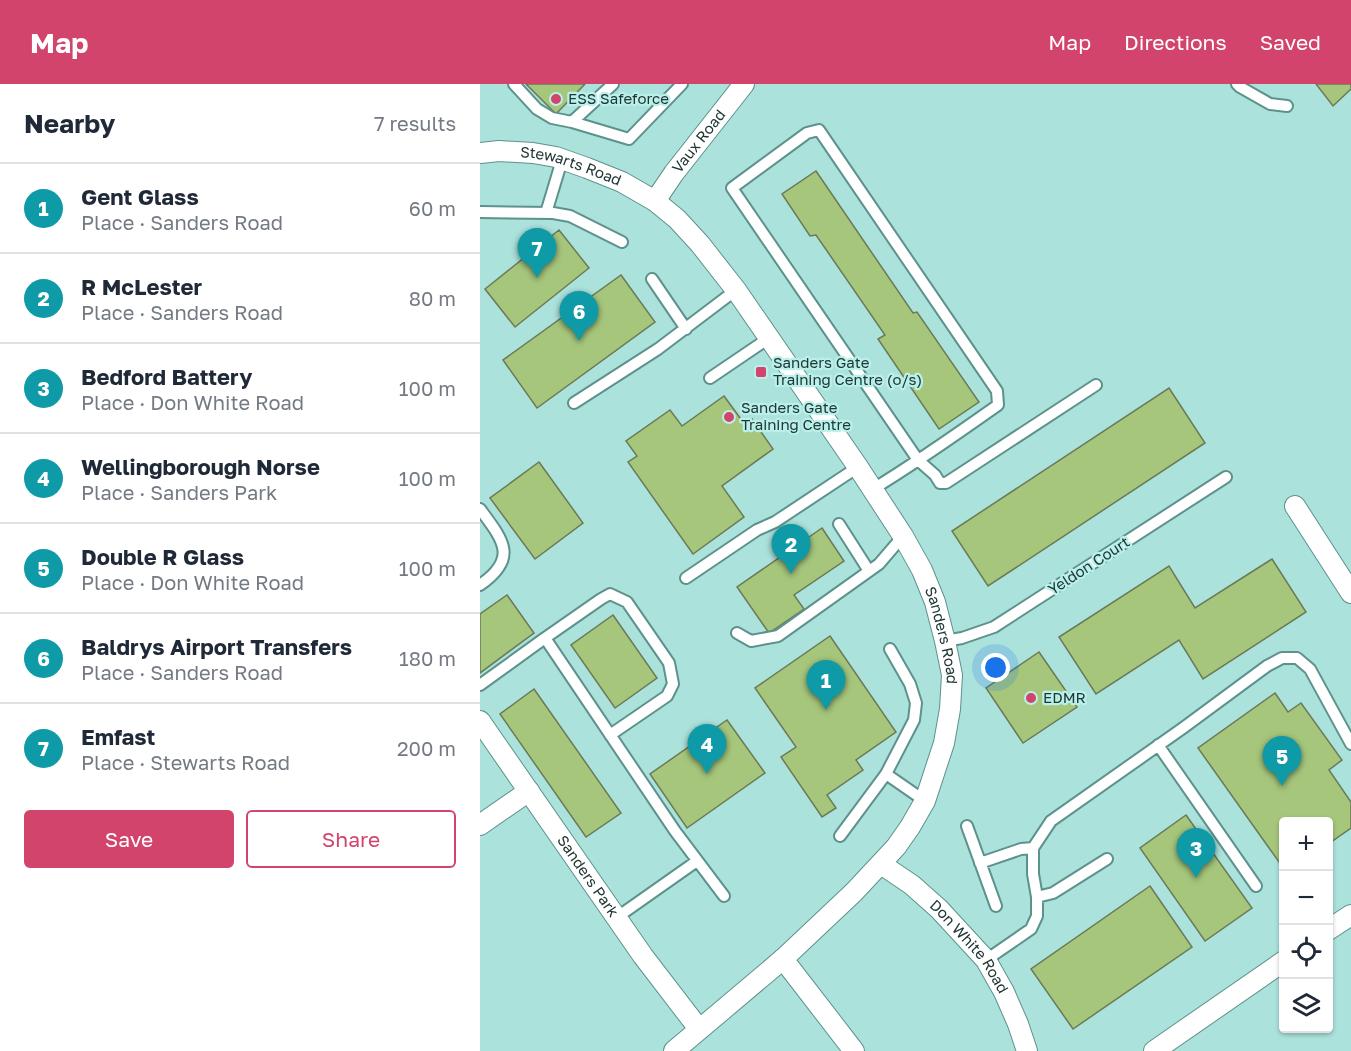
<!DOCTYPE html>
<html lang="en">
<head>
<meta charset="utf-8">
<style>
  :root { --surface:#fff; --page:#f2f2f3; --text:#1f2937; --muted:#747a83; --line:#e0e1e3; --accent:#d2446b }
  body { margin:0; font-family:"Golos Text",sans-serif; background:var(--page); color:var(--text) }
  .controls { position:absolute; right:18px; bottom:18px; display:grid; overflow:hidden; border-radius:6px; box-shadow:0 2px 4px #0004 }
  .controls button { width:54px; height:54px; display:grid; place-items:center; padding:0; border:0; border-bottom:2px solid var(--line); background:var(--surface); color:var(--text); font:30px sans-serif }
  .you { position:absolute; left:516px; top:584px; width:21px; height:21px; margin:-15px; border:4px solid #fff; border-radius:50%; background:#1a73e8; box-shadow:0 0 0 9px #1a73e833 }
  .badge { display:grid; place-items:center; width:39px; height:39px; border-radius:50%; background:var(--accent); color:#fff; font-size:20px; font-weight:700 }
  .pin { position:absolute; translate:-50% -50px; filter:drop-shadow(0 2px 3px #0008) }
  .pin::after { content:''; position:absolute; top:32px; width:21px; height:18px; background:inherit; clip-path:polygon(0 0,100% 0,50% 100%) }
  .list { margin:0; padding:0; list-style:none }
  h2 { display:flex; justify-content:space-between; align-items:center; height:78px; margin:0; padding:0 24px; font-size:26px }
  h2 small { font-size:20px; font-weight:400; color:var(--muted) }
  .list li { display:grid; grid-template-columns:39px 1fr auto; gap:18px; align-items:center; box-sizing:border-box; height:90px; padding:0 24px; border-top:2px solid var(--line) }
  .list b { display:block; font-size:22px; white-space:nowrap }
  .list p { margin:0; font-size:20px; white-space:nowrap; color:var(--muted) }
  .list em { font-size:20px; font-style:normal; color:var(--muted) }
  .actions { display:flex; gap:12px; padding:18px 24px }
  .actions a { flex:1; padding:14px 0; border:2px solid var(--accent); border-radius:6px; text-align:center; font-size:21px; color:var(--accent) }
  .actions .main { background:var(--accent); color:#fff }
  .icon { flex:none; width:33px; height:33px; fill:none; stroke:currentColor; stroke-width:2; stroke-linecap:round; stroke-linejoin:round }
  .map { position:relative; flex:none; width:871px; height:967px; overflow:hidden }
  header { display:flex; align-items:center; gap:36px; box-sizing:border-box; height:84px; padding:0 30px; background:var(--accent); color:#fff }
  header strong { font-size:28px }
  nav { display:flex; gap:33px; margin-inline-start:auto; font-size:21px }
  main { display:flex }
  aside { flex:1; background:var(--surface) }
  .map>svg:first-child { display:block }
</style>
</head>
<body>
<header>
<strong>Map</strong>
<nav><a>Map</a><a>Directions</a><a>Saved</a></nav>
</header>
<main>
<aside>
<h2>Nearby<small>7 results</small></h2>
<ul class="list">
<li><span class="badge" style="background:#0f9aa8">1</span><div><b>Gent Glass</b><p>Place · Sanders Road</p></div><em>60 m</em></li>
<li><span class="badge" style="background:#0f9aa8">2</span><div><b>R McLester</b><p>Place · Sanders Road</p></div><em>80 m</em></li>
<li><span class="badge" style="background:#0f9aa8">3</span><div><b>Bedford Battery</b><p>Place · Don White Road</p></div><em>100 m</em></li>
<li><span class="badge" style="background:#0f9aa8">4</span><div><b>Wellingborough Norse</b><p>Place · Sanders Park</p></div><em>100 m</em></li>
<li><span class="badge" style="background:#0f9aa8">5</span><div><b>Double R Glass</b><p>Place · Don White Road</p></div><em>100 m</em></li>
<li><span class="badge" style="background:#0f9aa8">6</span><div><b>Baldrys Airport Transfers</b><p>Place · Sanders Road</p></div><em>180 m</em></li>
<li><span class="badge" style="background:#0f9aa8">7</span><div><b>Emfast</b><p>Place · Stewarts Road</p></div><em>200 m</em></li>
</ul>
<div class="actions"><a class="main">Save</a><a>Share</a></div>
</aside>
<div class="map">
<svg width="871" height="967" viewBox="0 0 871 967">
  <rect width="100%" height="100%" fill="#ace2dc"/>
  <path fill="#a6c67c" stroke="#6a7a57" stroke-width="1.5" d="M 46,0 L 105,0 L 76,30 Z
    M 836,0 L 871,0 L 871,5 L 853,22 Z
    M 336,87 L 433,229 L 437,228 L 499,318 L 459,345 L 398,255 L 405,251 L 336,151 L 330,152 L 302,110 Z
    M 79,146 L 109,184 L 35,243 L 5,205 Z
    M 141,191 L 175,238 L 57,324 L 23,276 Z
    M 689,304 L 725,359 L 508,502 L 472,447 Z
    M 244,312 L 266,342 L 272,335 L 293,365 L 242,402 L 264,433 L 213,470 L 148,378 L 157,372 L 146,357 L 190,326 L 202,342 Z
    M 59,378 L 103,439 L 55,475 L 10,414 Z
    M 342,444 L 364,477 L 314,511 L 324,525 L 289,549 L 257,503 Z
    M 792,475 L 826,528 L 723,595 L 699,556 L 616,610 L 579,553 L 689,482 L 715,524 Z
    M 27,511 L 54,549 L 0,589 L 0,530 Z
    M 133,531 L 177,594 L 135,624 L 91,561 Z
    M 350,552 L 416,648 L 376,676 L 383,686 L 347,711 L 356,724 L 342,733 L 301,673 L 316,663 L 275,604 Z
    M 559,568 L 597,623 L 543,659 L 506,604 Z
    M 54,605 L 141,729 L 106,753 L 20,630 Z
    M 795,609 L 808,628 L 821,619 L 862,676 L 849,686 L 871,718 L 871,744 L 848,760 L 848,738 L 804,738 L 804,785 L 718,664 Z
    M 247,636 L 285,689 L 207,744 L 170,690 Z
    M 706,731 L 772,824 L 725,857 L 660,764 Z
    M 670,802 L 712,863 L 593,945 L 551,885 Z"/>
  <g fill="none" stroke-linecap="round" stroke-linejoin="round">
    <defs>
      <path id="service" d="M 34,0 L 57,25 L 72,34 L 92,38
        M 133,0 L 92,38 L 149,55 L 202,0
        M 757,0 L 760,3 L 790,20 L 807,22
        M 0,128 L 73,129 L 90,132 L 142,158
        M 66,129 L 82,76
        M 172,195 L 206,245
        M 230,294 L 289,254
        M 94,319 L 178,265 L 256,206
        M 393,405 C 436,379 477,350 518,321 L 517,307 L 339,46 L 327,49 L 252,104 L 438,376 L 455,391 L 460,399 L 466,399 L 616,301
        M 0,425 C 23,456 39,474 0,501
        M 359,440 L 389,487
        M 206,494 L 277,446 L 295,438 L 378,383
        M 257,549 L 271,557 L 298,552 L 399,480 L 423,452
        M 65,554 L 121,515 L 130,510 L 147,518 L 189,579 L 193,600 L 187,612 L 130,651
        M 465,557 L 482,554 L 514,543 L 746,393
        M 0,601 L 65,554 L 195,747 L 244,812
        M 678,661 L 776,802
        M 406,690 L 445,717
        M 487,742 L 516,822
        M 360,752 L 406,690 L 434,636 L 436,619 L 430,600 L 410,565
        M 500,779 L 541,765 L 553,764
        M 557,813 L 573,809 L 627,775
        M 136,834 L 217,777
        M 506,876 L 551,845 L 557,832 L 557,813 L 553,790 L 553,764 L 571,737 L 703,644 L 787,582 L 802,574 L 817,574 L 830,585 L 871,660"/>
      <g id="minor">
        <path id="s1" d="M 0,69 L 19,67 L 53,69 L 76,73 L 107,84 L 142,98 L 175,117 L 197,135 L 220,160 L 256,206 L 378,383 L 423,452 L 442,486 L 455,518 L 465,557 L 472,591 L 470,625 L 464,659 L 445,717 L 430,743 L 416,763 L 374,808 L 303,875 L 194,967"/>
        <path id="s2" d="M 175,117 L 194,89 L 264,0"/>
        <path d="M 815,422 L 871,509"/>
        <path id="s3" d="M 0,637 L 163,872 L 219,945"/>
        <path d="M 0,741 L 49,707"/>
        <path id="s4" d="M 401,780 L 432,801 L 459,825 L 506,876 L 524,908 L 538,940 L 547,967"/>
        <path d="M 848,846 L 871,831"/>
        <path d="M 303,875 L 374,967"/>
        <path d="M 674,967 L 804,877"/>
      </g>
    </defs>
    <use href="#service" stroke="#5d928c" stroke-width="14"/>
    <use href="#minor" stroke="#5d928c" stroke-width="22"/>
    <use href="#service" stroke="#fff" stroke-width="10"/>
    <use href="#minor" stroke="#fff" stroke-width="20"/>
  </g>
  <g fill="#d2446b" stroke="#b9f0ea" stroke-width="2">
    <circle cx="76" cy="15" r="6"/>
    <rect x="275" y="282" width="12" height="12" rx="3"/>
    <circle cx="249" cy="333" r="6"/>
    <circle cx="551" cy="614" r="6"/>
  </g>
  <g text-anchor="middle" stroke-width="4.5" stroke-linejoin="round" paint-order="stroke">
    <g font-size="15" fill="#213735" stroke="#b9f0ea" text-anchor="start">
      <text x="88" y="20">ESS Safeforce</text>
      <text x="293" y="284">Sanders Gate<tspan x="293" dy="17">Training Centre (o/s)</tspan></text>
      <text x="261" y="329">Sanders Gate<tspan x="261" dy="17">Training Centre</tspan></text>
      <text x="563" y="619">EDMR</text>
    </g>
    <g font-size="15" fill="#213735" stroke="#b9f0ea">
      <text dy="5" stroke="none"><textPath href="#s2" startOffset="74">Vaux Road</textPath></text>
      <text dy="5" stroke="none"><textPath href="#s1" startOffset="93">Stewarts Road</textPath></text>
      <text transform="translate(609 482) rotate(-33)" y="5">Yeldon Court</text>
      <text dy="5" stroke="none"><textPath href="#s1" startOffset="711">Sanders Road</textPath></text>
      <text dy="5" stroke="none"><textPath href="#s3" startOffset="189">Sanders Park</textPath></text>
      <text dy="5" stroke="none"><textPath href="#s4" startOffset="122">Don White Road</textPath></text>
    </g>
  </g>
</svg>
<div class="controls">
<button>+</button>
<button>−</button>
<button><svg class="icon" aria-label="locate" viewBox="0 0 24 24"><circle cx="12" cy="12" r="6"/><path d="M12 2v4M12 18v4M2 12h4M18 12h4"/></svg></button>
<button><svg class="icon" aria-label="layers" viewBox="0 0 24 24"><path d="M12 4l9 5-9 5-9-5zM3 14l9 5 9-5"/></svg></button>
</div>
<div class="you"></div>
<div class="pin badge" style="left:346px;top:626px;background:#0f9aa8">1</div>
<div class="pin badge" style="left:311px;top:490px;background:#0f9aa8">2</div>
<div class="pin badge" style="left:716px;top:794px;background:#0f9aa8">3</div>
<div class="pin badge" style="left:227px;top:690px;background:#0f9aa8">4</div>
<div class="pin badge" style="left:802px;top:702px;background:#0f9aa8">5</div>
<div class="pin badge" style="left:99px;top:257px;background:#0f9aa8">6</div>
<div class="pin badge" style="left:57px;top:194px;background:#0f9aa8">7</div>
</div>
</main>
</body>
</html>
